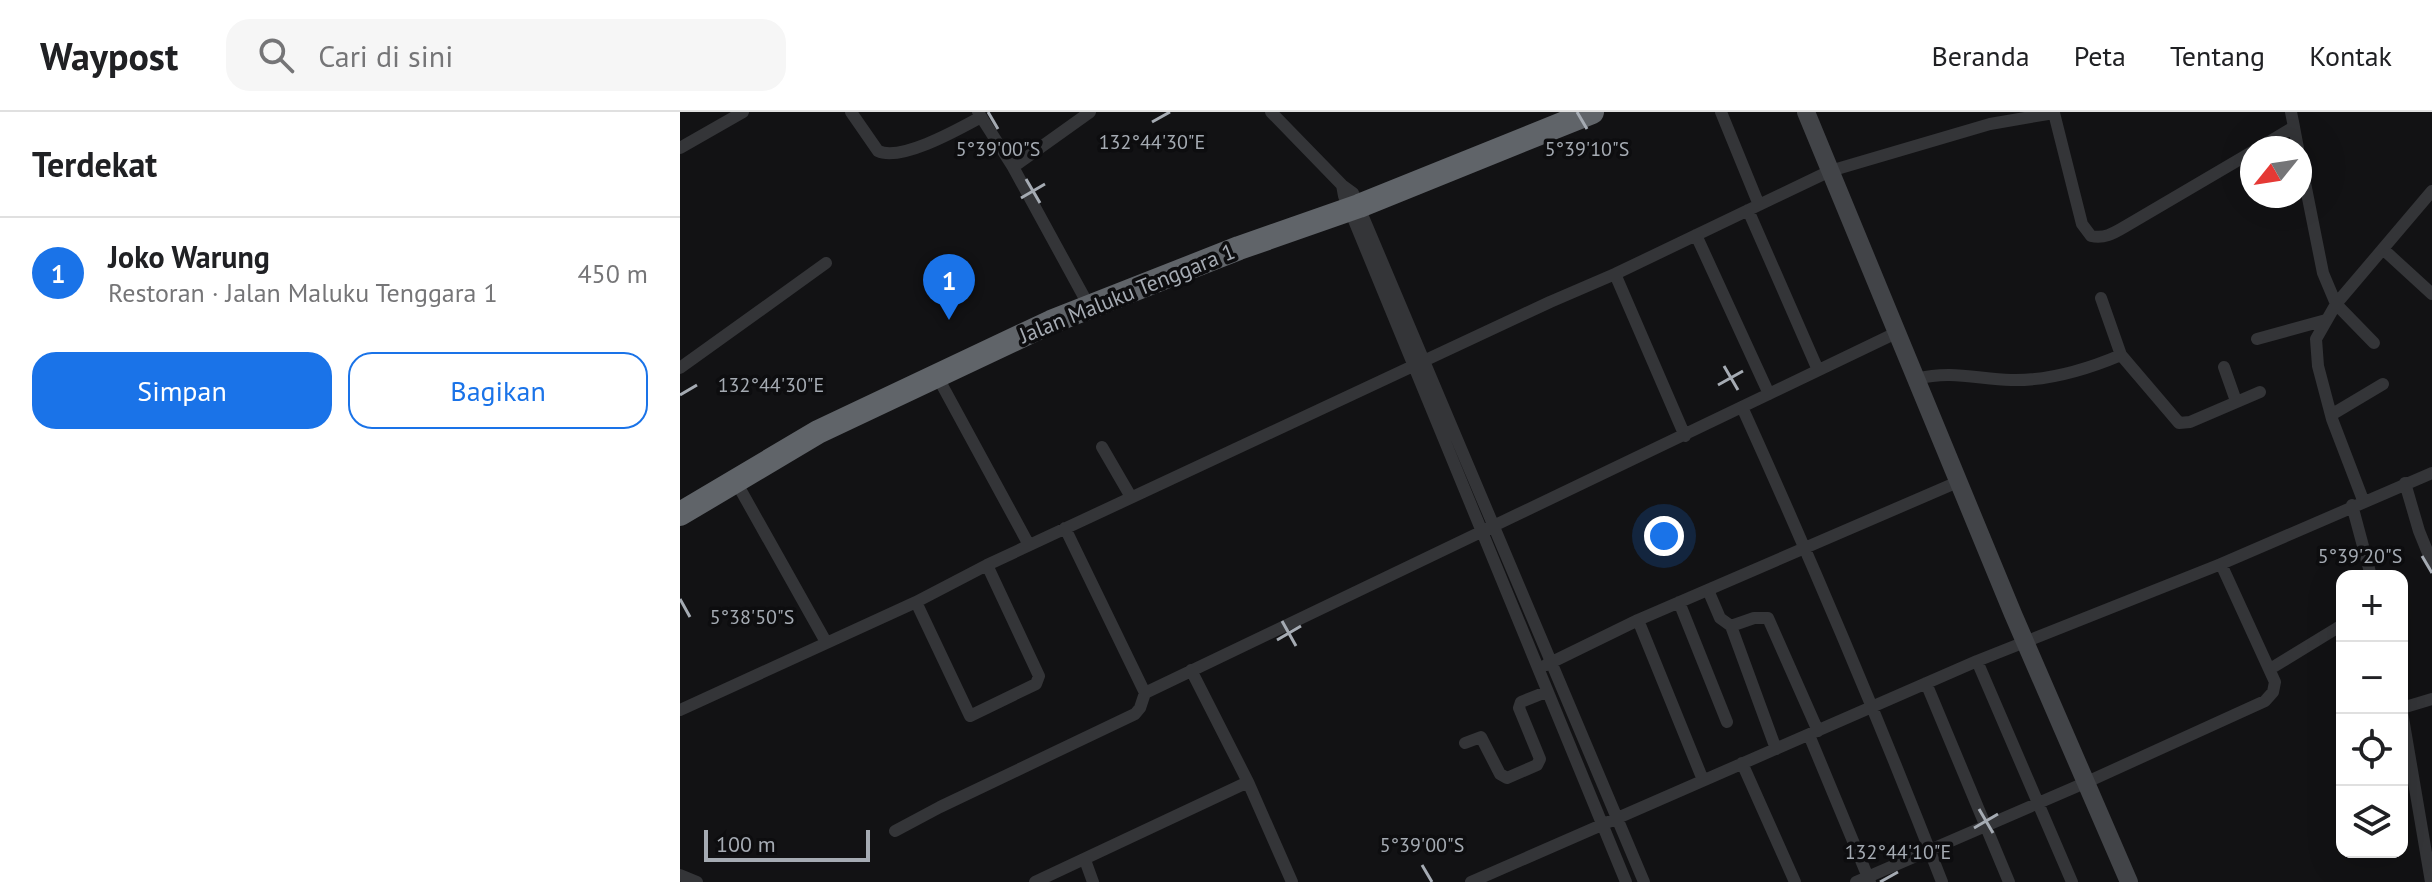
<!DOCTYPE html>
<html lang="id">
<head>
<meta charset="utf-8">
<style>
  :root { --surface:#fff; --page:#f6f6f6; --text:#202124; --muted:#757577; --line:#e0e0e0; --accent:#1a73e8 }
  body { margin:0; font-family:"PT Sans",sans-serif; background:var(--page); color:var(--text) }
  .controls { position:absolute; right:24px; bottom:24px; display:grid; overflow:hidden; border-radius:16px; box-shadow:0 8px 32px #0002 }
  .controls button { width:72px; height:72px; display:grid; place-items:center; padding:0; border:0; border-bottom:2px solid var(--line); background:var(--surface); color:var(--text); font:40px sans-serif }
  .compass { position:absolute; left:1560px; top:24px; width:72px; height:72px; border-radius:50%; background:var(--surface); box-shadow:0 8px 32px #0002; rotate:240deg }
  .scale { position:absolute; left:24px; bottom:20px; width:166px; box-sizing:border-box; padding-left:8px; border:4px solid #a5abb3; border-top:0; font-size:22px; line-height:28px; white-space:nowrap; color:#a5abb3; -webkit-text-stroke:6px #0d0d0f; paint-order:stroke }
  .you { position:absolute; left:984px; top:424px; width:28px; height:28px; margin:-20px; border:6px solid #fff; border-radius:50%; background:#1a73e8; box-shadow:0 0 0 12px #1a73e833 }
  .badge { display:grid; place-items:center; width:52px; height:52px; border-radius:50%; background:var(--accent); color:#fff; font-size:26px; font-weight:700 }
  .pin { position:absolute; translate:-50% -66px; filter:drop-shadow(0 2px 4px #0008) }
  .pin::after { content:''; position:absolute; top:42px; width:28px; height:24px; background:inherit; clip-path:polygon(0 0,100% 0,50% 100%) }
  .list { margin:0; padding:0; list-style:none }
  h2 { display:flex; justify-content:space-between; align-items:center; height:104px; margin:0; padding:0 32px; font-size:34px }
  h2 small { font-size:26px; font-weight:400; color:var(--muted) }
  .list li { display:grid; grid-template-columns:52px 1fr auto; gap:24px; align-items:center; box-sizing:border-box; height:112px; padding:0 32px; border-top:2px solid var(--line) }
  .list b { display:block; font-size:30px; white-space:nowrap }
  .list p { margin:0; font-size:26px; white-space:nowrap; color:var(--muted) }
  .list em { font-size:26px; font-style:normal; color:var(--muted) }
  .actions { display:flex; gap:16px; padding:24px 32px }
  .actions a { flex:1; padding:18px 0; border:2px solid var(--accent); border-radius:24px; text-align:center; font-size:28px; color:var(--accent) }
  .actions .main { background:var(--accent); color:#fff }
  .icon { flex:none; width:44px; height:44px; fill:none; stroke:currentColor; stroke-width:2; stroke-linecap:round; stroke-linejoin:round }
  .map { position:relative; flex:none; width:1752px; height:770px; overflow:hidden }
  header { display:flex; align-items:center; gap:48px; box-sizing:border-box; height:112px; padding:0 40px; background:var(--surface); border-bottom:2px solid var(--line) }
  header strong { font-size:38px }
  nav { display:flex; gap:44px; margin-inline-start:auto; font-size:28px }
  .search { width:560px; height:72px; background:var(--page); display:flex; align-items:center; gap:20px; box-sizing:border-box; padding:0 28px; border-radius:24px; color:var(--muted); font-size:30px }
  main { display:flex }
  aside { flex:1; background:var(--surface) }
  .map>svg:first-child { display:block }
</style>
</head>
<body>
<header>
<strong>Waypost</strong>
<div class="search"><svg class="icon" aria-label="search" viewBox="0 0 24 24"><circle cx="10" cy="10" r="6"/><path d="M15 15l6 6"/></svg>Cari di sini</div>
<nav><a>Beranda</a><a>Peta</a><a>Tentang</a><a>Kontak</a></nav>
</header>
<main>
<aside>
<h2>Terdekat<small></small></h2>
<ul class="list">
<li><span class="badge">1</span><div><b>Joko Warung</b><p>Restoran · Jalan Maluku Tenggara 1</p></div><em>450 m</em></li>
</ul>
<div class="actions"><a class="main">Simpan</a><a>Bagikan</a></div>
</aside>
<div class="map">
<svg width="1752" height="770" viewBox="0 0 1752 770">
  <rect width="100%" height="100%" fill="#121214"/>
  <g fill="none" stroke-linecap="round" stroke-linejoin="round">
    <path stroke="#343538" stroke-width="12" d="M 171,0 L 198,39 C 221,50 279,17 301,5
      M 298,0 L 333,55 L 409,194
      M 591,0 L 662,73 L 673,81 L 964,770
      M 1041,0 L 1079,93
      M 1614,15 L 1618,36
      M 0,36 L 63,0
      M 1579,36 L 1614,15 L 1611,0
      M 1620,46 L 1643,161 L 1656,192 L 1694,231
      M 333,55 L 410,0
      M 662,73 L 664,84 L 946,770
      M 1068,98 L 1138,258
      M 1016,123 L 1089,282
      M 1704,138 L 1752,182
      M 935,162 L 1005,324
      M 1421,186 L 1441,243 L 1499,311 L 1510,310 L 1580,280
      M 1577,227 L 1646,208
      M 1544,255 L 1556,289
      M 0,256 L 146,151
      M 256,262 L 349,433
      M 1237,267 C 1270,258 1298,267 1331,268 C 1368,269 1408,257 1441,243
      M 1062,295 C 1133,452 1200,610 1262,770
      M 1651,303 L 1703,272
      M 422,335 L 451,385
      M 55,368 L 146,530
      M 1725,371 L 1739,419 L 1752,451
      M 1683,388 L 1652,307 L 1638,254 L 1636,227 L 1656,192 L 1752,79
      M 1672,393 L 1691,464
      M 385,416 L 465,581 L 1218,220
      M 1028,478 L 1040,506 L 1051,514 L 1096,637
      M 236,490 L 290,604 L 356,572 L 359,564 L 307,453
      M 999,490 L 1047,610
      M 958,508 L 1023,668
      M 1051,514 L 1074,506 L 1088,506 L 1138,619
      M 1297,549 L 1392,770
      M 866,553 L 958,508 L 1280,369
      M 1590,557 L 1662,513
      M 511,558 L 568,670 L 612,770
      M 1246,571 L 1329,770
      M 1722,596 L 1752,587
      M 0,598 L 236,490 L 307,453 L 870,190 L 935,162 L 1150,59 L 1310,12 L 1374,1 L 1402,112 L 1411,124 C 1425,127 1434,121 1446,114 L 1572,40
      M 1722,600 L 1751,770
      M 1129,623 L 1190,770
      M 785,631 L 801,625 L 820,662 L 827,666 L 857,653 L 860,647 L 839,596 L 841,590 L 866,580
      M 1062,651 L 1115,770
      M 215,719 L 260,695 L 455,602 L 460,596 L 465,581
      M 405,748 L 413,770
      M 0,763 L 17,770
      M 355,770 L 568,670
      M 791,770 L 1297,549 L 1541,452 L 1752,361
      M 1176,770 L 1407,670 L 1585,589 L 1593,580 L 1595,570 L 1541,452"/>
    <path stroke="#424448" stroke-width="18" d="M 1126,0 L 1333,502 L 1449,770"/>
    <path stroke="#606469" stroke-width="24" d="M 0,402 L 138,320 L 371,210 L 559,136 L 679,94 L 912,0"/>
  </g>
  <path fill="none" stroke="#a5abb3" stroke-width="3" d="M 308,0 L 318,17M 897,0 L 907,17M 472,10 L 490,0M 346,67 L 360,91M 341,86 L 365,72M 1044,254 L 1058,278M 1038,273 L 1063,259M 0,283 L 17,273M 1742,444 L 1752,461M 0,487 L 10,505M 602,509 L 616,534M 597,528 L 621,514M 1299,697 L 1313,721M 1294,716 L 1318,702M 742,753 L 752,770M 1200,770 L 1218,760"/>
  <g text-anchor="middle" stroke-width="7" stroke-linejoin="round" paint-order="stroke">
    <g font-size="22" fill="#a5abb3" stroke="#0d0d0f">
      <text transform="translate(447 181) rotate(-22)" y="8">Jalan Maluku Tenggara 1</text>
    </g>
  </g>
  <g font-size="20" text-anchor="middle" fill="#a5abb3" stroke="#0d0d0f" stroke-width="7" stroke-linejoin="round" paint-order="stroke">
    <text x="472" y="37">132°44'30"E</text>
    <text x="318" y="44">5°39'00"S</text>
    <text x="907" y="44">5°39'10"S</text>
    <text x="91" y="280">132°44'30"E</text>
    <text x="1680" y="451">5°39'20"S</text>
    <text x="72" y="512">5°38'50"S</text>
    <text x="742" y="740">5°39'00"S</text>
    <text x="1218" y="747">132°44'10"E</text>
  </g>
</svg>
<div class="controls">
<button>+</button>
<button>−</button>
<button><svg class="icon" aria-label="locate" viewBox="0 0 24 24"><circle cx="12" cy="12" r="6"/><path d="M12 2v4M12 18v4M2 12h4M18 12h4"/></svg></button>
<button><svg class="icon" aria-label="layers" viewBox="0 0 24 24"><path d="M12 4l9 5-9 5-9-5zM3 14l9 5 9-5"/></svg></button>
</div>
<svg class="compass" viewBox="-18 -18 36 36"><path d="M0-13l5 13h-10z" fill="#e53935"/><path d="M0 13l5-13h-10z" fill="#757577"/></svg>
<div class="scale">100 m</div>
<div class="you"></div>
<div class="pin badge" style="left:269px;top:208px">1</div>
</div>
</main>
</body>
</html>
